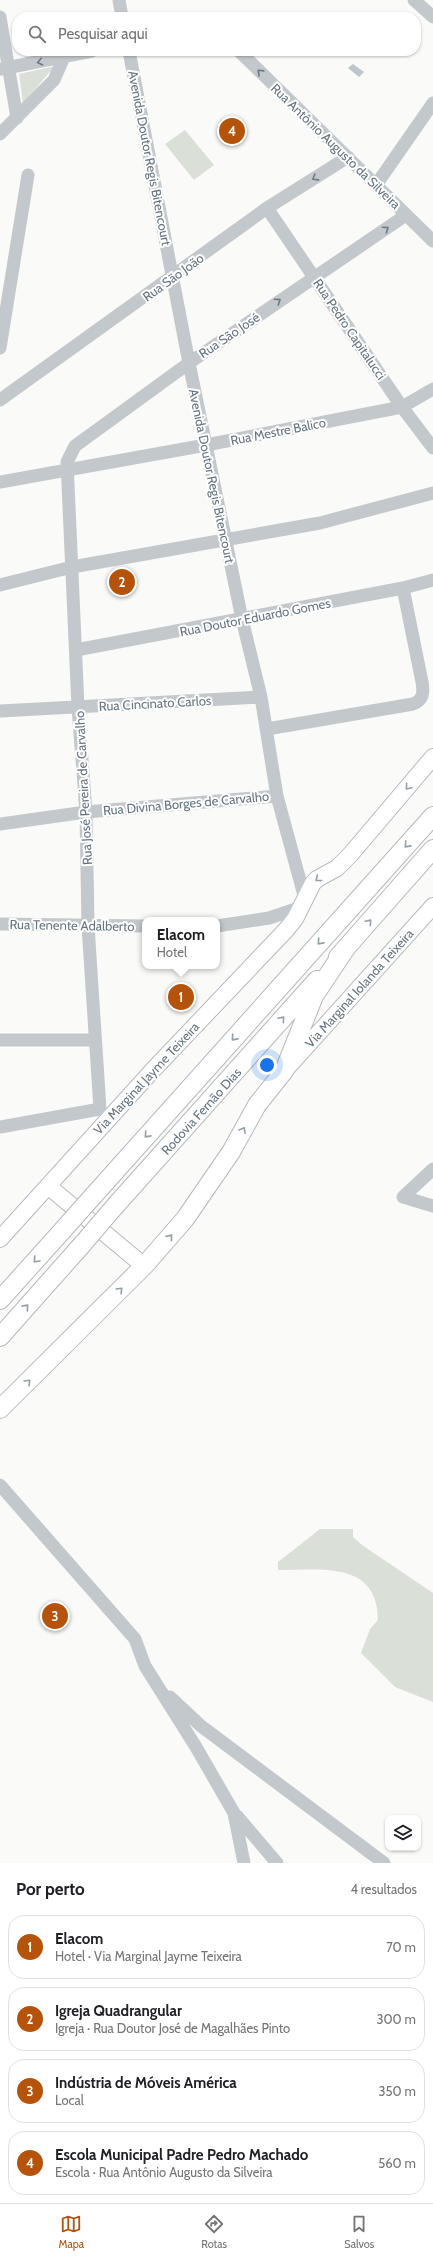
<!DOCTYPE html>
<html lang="pt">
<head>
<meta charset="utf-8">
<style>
  :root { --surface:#fff; --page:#f6f6f6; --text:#202124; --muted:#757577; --line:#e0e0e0; --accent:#b45309 }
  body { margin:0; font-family:Cabin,sans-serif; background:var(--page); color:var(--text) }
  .controls { position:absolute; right:12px; bottom:12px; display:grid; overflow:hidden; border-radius:8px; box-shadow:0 1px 3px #0004 }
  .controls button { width:36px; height:36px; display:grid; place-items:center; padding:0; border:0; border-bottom:1px solid var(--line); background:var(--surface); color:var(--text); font:20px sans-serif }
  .you { position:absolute; left:267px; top:1065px; width:14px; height:14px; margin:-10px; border:3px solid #fff; border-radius:50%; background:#1a73e8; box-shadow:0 0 0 6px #1a73e833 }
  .badge { display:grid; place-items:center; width:26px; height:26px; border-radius:50%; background:var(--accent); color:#fff; font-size:13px; font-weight:700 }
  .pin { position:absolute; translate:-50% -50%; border:2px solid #fff; box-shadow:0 1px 4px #0006 }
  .popup { position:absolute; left:142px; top:917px; width:78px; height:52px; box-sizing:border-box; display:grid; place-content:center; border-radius:8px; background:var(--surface); filter:drop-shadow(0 1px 3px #0005); font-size:13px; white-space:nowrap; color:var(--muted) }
  .popup b { font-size:15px; color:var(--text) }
  .popup::after { content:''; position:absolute; left:50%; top:100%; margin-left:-8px; border:8px solid transparent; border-top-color:var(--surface) }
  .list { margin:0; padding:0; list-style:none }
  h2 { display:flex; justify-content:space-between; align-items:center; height:52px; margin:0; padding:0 16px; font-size:17px }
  h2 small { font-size:13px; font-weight:400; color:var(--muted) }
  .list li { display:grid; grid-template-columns:26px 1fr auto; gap:12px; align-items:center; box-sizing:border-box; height:64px; margin:0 8px 8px; padding:0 8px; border:1px solid var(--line); border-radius:16px }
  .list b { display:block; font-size:15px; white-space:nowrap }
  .list p { margin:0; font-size:13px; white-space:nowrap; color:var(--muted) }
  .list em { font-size:13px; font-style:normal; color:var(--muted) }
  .icon { flex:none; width:22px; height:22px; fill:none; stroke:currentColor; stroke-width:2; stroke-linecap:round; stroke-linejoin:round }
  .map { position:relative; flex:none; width:433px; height:1863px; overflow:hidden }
  .search { position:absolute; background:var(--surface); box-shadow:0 1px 3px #0004; left:12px; right:12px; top:12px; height:44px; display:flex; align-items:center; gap:10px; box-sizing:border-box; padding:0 14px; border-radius:16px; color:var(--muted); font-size:15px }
  .sheet { height:340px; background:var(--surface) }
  nav { display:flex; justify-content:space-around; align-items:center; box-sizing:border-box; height:56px; border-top:1px solid var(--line); background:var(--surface); font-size:11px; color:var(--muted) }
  nav a { display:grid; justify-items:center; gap:2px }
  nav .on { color:var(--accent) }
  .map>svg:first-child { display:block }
</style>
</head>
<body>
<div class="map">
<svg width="433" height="1863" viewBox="0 0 433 1863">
  <rect width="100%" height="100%" fill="#fafaf8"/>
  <path fill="#dadfd7" d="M 55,66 L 23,103 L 19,74 Z
    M 185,130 L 214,165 L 194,180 L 165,144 Z
    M 320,1529 L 353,1529 L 353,1537 L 362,1545 L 433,1593 L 433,1702 L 395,1687 L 361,1653 L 370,1629 L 378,1620 C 378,1560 320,1570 278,1570 L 278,1562 Z"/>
  <path fill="#bbc7cb" d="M 353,64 L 364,72 L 359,77 L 348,68 Z"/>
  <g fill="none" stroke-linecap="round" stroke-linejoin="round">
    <defs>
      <path id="major" d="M 287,1068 L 433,906
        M 48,1186 L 144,1266
        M 0,1239 L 152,1071 L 286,930 L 295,919 L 313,883 L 317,879 L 337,868 L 350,855 L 433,757"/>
      <path id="highway" d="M 338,957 L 433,849
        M 94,1195 L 433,816
        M 116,1205 L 317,980
        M 0,1300 L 62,1231
        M 0,1337 L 80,1247
        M 0,1409 L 144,1266 L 185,1219 L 231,1152 L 257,1105 L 284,1071 L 314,996 L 346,948"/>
    </defs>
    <use href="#major" stroke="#b5babe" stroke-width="18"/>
    <use href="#highway" stroke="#b4b9bd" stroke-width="20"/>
    <path stroke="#c3c8cc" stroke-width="13" d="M 119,0 L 122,17
      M 414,0 L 433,17
      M 0,17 L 17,118
      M 129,51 L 189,363 L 242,619 L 261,697 L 277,796 L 305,899
      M 239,51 L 433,241
      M 1,69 L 92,51
      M 0,134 L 54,80 L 64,57
      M 376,185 L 433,103
      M 267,208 L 402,407 L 433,448
      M 0,348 L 28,175
      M 0,400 L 267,208 L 348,157
      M 0,482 L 206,445 L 402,407 L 433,389
      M 0,585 L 72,567 L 320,523 L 433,493
      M 76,650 L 403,588 L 433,580
      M 0,711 L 261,697
      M 267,729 L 413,704 C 423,700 424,693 422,682 L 403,588
      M 0,824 L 86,812 L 277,796
      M 0,924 L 145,926
      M 217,926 L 269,918 L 302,907
      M 0,1040 L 94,1040
      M 0,1127 L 100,1109 L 88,926 L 86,812 L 78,707 L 67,462 L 75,446 L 189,363 L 406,215
      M 433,1169 L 403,1197 L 433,1206
      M 0,1485 L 135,1639 L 145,1666 L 196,1747 L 234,1813 L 244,1863
      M 170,1697 L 201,1726 L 384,1863
      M 237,1816 L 277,1863"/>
    <use href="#major" stroke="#fff" stroke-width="16"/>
    <use href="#highway" stroke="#fff" stroke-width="18"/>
    <defs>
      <path id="highway-bridge" d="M 62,1231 L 94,1195
        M 80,1247 L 116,1205"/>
    </defs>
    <use href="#highway-bridge" stroke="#b4b9bd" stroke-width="20" stroke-linecap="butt"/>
    <use href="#highway-bridge" stroke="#fff" stroke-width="18"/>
  </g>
  <defs><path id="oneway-chevron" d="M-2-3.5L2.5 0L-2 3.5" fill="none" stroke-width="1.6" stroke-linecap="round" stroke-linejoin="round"/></defs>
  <g stroke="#6a7a87">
    <use href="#oneway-chevron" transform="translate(40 62) rotate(168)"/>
    <use href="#oneway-chevron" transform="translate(260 72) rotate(-136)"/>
    <use href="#oneway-chevron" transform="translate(315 178) rotate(148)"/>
    <use href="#oneway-chevron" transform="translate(386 229) rotate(-34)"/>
    <use href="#oneway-chevron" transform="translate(278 301) rotate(-34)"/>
  </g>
  <g stroke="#939fa8">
    <use href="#oneway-chevron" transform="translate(408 787) rotate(130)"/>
    <use href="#oneway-chevron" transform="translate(407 845) rotate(132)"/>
    <use href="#oneway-chevron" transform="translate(318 879) rotate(141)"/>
    <use href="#oneway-chevron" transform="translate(369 922) rotate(-49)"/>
    <use href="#oneway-chevron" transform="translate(320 942) rotate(132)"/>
    <use href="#oneway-chevron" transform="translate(282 1019) rotate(-49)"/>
    <use href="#oneway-chevron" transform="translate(234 1038) rotate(132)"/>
    <use href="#oneway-chevron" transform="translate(243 1130) rotate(-60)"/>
    <use href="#oneway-chevron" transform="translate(147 1135) rotate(132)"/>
    <use href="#oneway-chevron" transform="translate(170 1237) rotate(-51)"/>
    <use href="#oneway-chevron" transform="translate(36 1260) rotate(133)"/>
    <use href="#oneway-chevron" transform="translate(120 1290) rotate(-46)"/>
    <use href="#oneway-chevron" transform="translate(26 1307) rotate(-48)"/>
    <use href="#oneway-chevron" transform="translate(28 1382) rotate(-45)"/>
  </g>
  <g text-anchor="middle" stroke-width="4" stroke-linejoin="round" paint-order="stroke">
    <g font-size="13" fill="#657683" stroke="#fff">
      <text transform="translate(336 146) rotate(44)" y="5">Rua Antônio Augusto da Silveira</text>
      <text transform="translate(150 158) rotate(79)" y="5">Avenida Doutor Regis Bitencourt</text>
      <text transform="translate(173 277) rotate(-36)" y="5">Rua São João</text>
      <text transform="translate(350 329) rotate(56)" y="5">Rua Pedro Capitalucci</text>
      <text transform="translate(229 335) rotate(-34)" y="5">Rua São José</text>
      <text transform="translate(278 431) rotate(-11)" y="5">Rua Mestre Balico</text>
      <text transform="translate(212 476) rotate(78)" y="5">Avenida Doutor Regis Bitencourt</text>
      <text transform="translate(255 617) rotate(-11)" y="5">Rua Doutor Eduardo Gomes</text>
      <text transform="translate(155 703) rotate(-3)" y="5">Rua Cincinato Carlos</text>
      <text transform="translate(83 788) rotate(-93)" y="5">Rua José Pereira de Carvalho</text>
      <text transform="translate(186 803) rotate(-5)" y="5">Rua Divina Borges de Carvalho</text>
      <text transform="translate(72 925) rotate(1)" y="5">Rua Tenente Adalberto</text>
      <text transform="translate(359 988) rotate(-48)" y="5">Via Marginal Iolanda Teixeira</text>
      <text transform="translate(146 1078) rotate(-47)" y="5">Via Marginal Jayme Teixeira</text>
      <text transform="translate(201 1111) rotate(-48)" y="5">Rodovia Fernão Dias</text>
    </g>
  </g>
</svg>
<div class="controls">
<button><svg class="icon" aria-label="layers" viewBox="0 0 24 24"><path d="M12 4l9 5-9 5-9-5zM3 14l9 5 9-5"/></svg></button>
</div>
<div class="you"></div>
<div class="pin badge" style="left:181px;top:997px">1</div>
<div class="popup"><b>Elacom</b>Hotel</div>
<div class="pin badge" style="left:122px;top:582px">2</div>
<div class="pin badge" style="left:55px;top:1616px">3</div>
<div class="pin badge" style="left:232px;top:131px">4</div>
<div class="search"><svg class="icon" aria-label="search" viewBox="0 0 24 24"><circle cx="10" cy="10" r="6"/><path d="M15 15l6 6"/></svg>Pesquisar aqui</div>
</div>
<section class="sheet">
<h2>Por perto<small>4 resultados</small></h2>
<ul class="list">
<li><span class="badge">1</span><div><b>Elacom</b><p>Hotel · Via Marginal Jayme Teixeira</p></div><em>70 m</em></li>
<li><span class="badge">2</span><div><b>Igreja Quadrangular</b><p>Igreja · Rua Doutor José de Magalhães Pinto</p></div><em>300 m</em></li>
<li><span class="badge">3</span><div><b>Indústria de Móveis América</b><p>Local</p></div><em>350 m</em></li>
<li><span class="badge">4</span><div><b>Escola Municipal Padre Pedro Machado</b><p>Escola · Rua Antônio Augusto da Silveira</p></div><em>560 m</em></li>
</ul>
</section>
<nav>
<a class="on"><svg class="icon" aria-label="map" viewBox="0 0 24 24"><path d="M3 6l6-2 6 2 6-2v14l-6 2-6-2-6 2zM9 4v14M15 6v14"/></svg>Mapa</a>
<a><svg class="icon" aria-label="directions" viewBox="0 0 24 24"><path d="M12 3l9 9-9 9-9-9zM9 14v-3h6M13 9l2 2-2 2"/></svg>Rotas</a>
<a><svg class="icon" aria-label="saved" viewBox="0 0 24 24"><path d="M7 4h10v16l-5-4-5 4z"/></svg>Salvos</a>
</nav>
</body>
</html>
